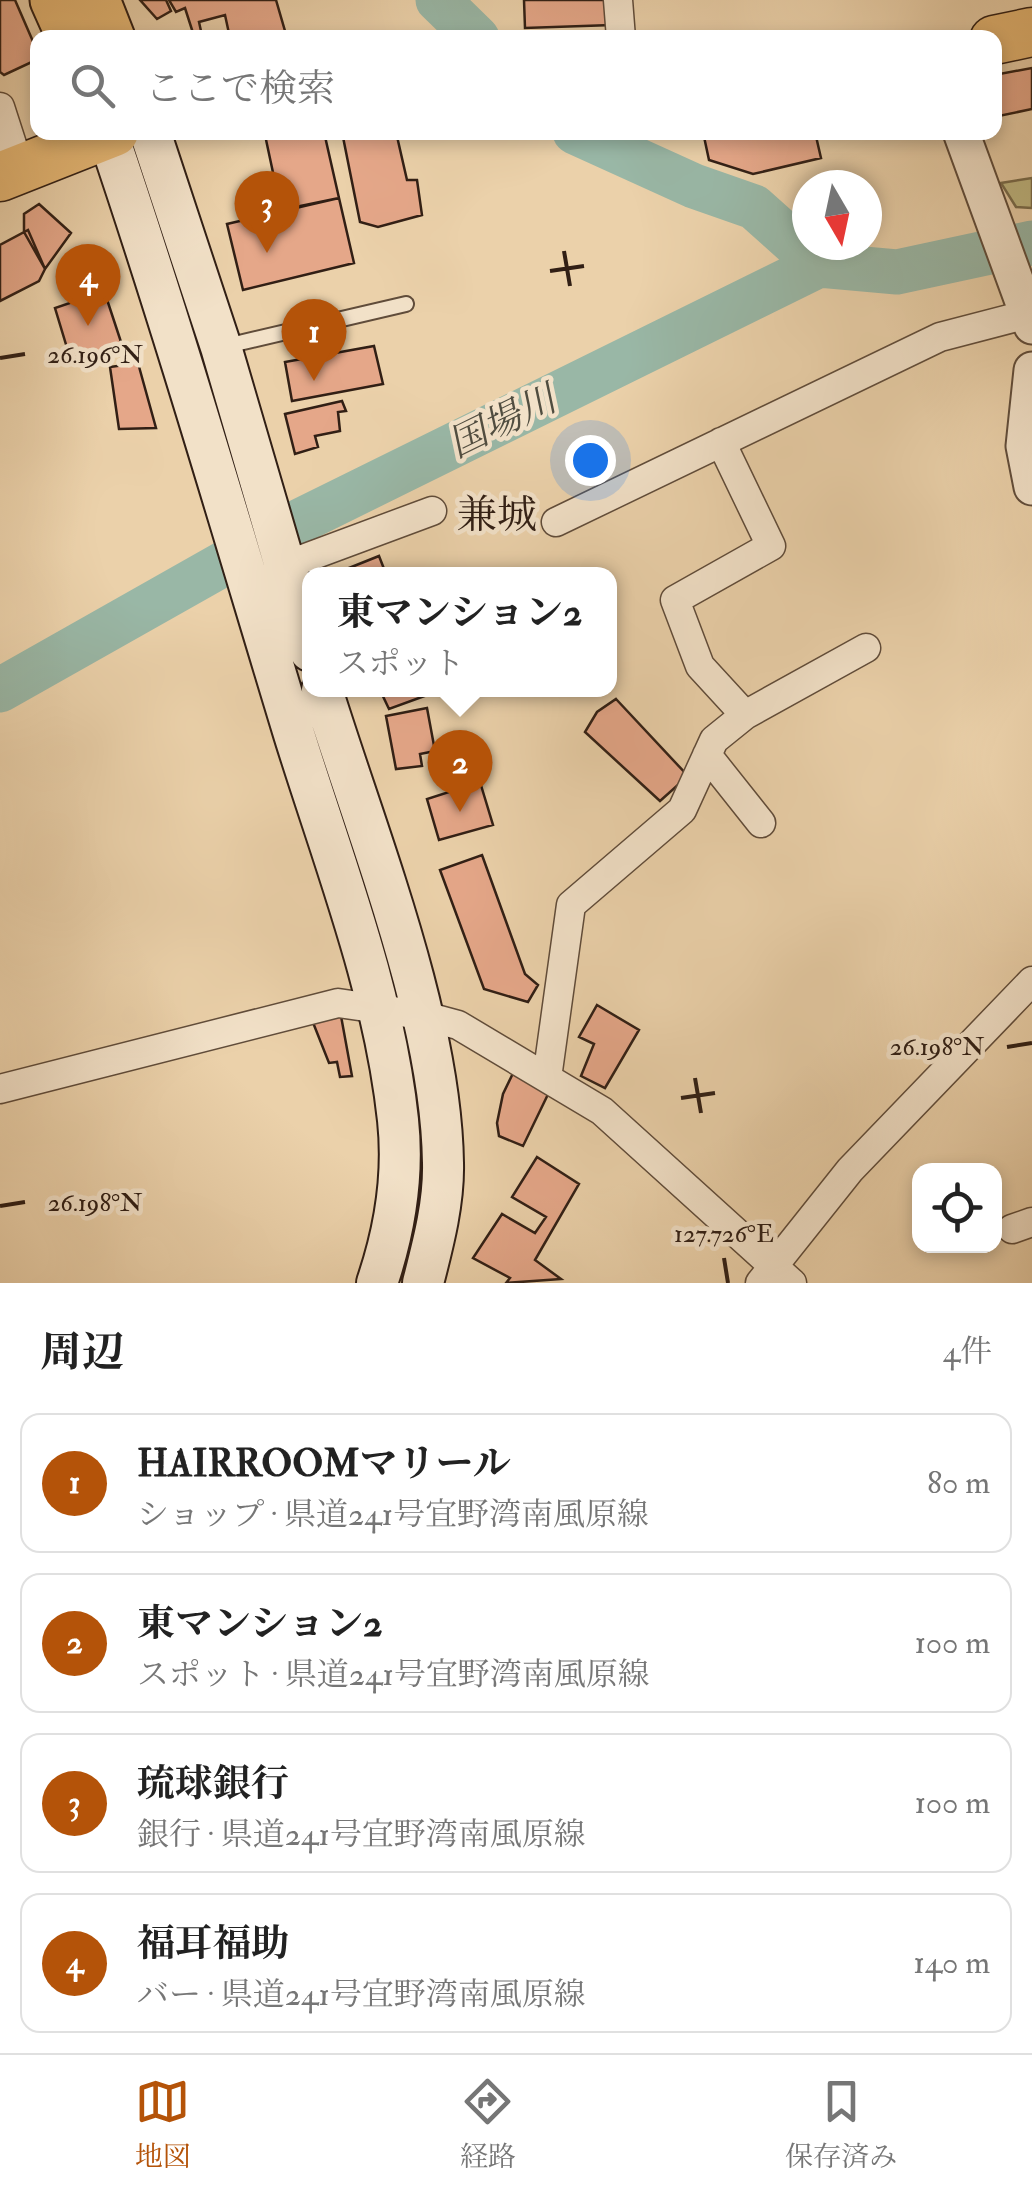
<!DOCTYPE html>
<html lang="ja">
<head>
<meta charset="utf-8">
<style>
  :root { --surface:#fff; --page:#f2f2f2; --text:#222; --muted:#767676; --line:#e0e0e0; --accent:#b45309 }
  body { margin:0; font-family:"IM FELL Double Pica","Noto Serif JP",serif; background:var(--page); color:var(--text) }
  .controls { position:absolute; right:30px; bottom:30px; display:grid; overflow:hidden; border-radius:20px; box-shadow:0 5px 15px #0003 }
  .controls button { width:90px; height:90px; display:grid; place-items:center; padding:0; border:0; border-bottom:2px solid var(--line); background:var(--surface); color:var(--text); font:50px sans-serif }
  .compass { position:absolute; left:792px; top:170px; width:90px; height:90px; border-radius:50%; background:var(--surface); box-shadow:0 5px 15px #0003; rotate:171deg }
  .you { position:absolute; left:590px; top:460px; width:35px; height:35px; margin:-25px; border:8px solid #fff; border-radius:50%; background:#1a73e8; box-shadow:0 0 0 15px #1a73e833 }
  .badge { display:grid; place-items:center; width:65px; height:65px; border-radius:50%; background:var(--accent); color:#fff; font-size:32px; font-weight:700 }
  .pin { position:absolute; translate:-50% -82px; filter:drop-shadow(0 2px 5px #0008) }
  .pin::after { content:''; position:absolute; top:52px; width:35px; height:30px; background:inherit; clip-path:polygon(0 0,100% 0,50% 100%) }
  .popup { position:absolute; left:302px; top:567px; width:315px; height:130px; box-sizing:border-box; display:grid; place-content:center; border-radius:20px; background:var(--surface); filter:drop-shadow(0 2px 8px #0005); font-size:32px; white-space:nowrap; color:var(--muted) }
  .popup b { font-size:38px; color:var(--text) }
  .popup::after { content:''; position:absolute; left:50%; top:100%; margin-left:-20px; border:20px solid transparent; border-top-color:var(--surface) }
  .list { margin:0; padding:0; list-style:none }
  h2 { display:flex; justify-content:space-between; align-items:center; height:130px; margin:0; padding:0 40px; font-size:42px }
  h2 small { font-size:32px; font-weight:400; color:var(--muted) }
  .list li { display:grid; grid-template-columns:65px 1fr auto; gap:30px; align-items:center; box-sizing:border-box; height:140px; margin:0 20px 20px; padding:0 20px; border:2px solid var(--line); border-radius:20px }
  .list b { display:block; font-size:38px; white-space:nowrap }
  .list p { margin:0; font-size:32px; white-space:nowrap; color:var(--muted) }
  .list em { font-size:32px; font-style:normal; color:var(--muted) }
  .icon { flex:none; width:55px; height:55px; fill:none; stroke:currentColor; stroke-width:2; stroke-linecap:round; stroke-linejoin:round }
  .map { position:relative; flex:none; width:1032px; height:1283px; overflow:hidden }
  .search { position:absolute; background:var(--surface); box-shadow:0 5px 15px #0003; left:30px; right:30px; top:30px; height:110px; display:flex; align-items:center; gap:25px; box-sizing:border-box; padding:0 35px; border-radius:20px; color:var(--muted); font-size:38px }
  .sheet { height:770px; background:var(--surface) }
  nav { display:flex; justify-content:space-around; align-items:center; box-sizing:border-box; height:140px; border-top:2px solid var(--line); background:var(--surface); font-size:28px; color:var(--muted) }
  nav a { display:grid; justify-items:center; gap:5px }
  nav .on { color:var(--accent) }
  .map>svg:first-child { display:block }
</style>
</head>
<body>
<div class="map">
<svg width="1032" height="1283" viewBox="0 0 1032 1283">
  <rect width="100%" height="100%" fill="#ebd1aa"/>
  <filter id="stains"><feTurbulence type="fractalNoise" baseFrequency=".002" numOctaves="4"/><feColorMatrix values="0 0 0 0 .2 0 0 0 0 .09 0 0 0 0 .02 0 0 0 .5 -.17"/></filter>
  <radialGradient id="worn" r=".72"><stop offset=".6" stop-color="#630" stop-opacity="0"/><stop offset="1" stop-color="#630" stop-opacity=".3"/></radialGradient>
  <path fill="#c0b983" stroke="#786c4c" stroke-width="2.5" d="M 1032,178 L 1032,208 L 1016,207 L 1001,183 Z"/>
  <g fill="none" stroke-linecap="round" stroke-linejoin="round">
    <path stroke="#99b7a6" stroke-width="45" d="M 438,0 L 477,38
      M 575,132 L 694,186 L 754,207 L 819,265
      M 0,690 L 292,525 L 819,265 L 897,272 L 1032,243"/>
  </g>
  <path fill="#e5a789" stroke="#311f15" stroke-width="2.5" d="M 0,0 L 15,0 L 38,53 L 34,61 L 4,75 L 0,72 Z
    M 140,0 L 166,0 L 171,11 L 157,19 Z
    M 169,0 L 276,0 L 285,31 L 262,38 L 230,38 L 225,15 L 199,22 L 201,31 L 193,33 L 185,8 L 176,12 Z
    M 524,0 L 611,0 L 612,25 L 525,28 Z
    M 1032,68 L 1032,109 L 994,117 L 994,75 Z
    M 277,132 L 324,132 L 339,198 L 281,210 L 265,135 Z
    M 342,132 L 396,132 L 407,180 L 417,180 L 422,215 L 378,227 L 360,222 Z
    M 703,132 L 815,132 L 821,158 L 753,174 L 709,160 Z
    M 339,198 L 354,263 L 243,290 L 227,224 Z
    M 39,204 L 71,233 L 45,269 L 24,232 L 24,214 Z
    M 28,230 L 45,269 L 39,281 L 0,301 L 0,245 Z
    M 94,260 L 122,345 L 71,361 L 55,308 L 70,303 L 60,271 Z
    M 374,346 L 383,384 L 292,401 L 285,362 Z
    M 138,363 L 156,428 L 119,429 L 110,367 Z
    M 342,401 L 346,411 L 338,412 L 340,431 L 315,436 L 318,447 L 295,454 L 285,414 Z
    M 379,556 L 386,574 L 339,572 Z
    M 380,690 L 441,690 L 389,709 Z
    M 616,699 L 688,776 L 660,801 L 585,732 L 597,712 Z
    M 427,708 L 435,751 L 420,754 L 422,766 L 396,769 L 386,716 Z
    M 480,782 L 493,825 L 439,840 L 427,799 Z
    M 482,855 L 525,974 L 538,985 L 528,1002 L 484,989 L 440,870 Z
    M 597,1005 L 639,1030 L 605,1088 L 581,1076 L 594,1044 L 579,1037 Z
    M 341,1016 L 352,1076 L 340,1077 L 337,1062 L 329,1063 L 312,1020 Z
    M 516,1067 L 552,1086 L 523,1146 L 499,1136 L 497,1123 L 503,1094 Z
    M 537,1157 L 579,1184 L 535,1260 L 561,1279 L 506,1283 L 510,1278 L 473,1258 L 502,1214 L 535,1233 L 546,1217 L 512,1197 Z"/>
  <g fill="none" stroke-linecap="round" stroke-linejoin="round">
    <defs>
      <path id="service" d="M 222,347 L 406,304"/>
      <path id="minor" d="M 618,0 L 621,38
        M 0,107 L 20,169
        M 721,442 L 771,546 L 675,600 L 700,666 L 745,715
        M 556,522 L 940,337 L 1032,313
        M 284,566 L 432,511
        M 707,755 L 761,823
        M 547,1078 L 571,905 L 682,810 L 714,740 L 745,715 L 866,648
        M 0,1089 L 338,1003 L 421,1015 L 458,1025 L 602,1111 L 792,1283
        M 1012,1229 L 1032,1222
        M 760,1283 L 850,1170 L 1032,981"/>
      <path id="tertiary" d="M 961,132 L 1032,326
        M 1032,370 L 1024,446 L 1032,487"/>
      <path id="secondary" d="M 150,132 L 221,347 L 310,651
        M 108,135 C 175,333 233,533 294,734 C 333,860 384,988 398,1120 C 404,1176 395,1230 377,1283
        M 322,690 C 366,832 441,1015 443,1163 C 444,1203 433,1244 423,1283"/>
      <path id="primary" d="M 53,0 L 70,38
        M 97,0 L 112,38"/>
      <path id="trunk" d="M 994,40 L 1032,32
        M 0,177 L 114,132"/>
    </defs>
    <use href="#service" stroke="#604c3a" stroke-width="18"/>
    <use href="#minor" stroke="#604c3a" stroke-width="31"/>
    <use href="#tertiary" stroke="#604c3a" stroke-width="39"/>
    <use href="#secondary" stroke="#311f15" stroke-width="44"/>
    <use href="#primary" stroke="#311f15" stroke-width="49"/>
    <use href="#trunk" stroke="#311f15" stroke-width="51"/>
    <use href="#service" stroke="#f2e1c8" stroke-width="14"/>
    <use href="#minor" stroke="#f2e1c8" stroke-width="28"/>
    <use href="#tertiary" stroke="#f2e1c8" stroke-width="35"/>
    <use href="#secondary" stroke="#f2e1c8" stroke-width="40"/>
    <use href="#primary" stroke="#e6b875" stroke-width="45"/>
    <use href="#trunk" stroke="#e6b875" stroke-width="48"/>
  </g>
  <path fill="none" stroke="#311f15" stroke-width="4" d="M 564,251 L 570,286M 550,271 L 584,266M 0,358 L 25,354M 1007,1047 L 1032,1043M 695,1078 L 701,1113M 681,1098 L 715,1093M 0,1206 L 25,1202M 724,1258 L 728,1283"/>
  <g text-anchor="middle" stroke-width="9" stroke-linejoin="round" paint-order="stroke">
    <g font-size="38" font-style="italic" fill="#504d40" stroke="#f2e1c8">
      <text transform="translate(502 421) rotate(-26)" y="13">国場川</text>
    </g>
    <g font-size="40" fill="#311f15" stroke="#f2e1c8">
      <text x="497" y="528">兼城</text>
    </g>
  </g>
  <g font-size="25" text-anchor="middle" fill="#311f15" stroke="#f2e1c8" stroke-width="9" stroke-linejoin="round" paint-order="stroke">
    <text x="95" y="363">26.196°N</text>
    <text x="937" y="1055">26.198°N</text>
    <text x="95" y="1211">26.198°N</text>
    <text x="724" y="1242">127.726°E</text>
  </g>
  <rect width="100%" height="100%" filter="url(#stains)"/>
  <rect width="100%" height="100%" fill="url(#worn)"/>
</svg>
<div class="controls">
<button><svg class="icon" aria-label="locate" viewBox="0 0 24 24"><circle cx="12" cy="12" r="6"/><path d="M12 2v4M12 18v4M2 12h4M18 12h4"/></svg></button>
</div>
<svg class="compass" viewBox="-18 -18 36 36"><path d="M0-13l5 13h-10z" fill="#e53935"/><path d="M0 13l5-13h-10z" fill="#767676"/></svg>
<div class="you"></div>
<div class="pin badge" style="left:314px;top:381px">1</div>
<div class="pin badge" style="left:460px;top:812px">2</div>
<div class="popup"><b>東マンション2</b>スポット</div>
<div class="pin badge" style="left:267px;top:253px">3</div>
<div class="pin badge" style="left:88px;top:326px">4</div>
<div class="search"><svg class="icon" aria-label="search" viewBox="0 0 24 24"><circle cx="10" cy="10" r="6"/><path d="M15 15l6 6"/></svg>ここで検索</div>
</div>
<section class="sheet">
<h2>周辺<small>4件</small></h2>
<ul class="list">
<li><span class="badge">1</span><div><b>HAIRROOMマリール</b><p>ショップ · 県道241号宜野湾南風原線</p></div><em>80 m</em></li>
<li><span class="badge">2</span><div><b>東マンション2</b><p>スポット · 県道241号宜野湾南風原線</p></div><em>100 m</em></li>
<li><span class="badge">3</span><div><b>琉球銀行</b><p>銀行 · 県道241号宜野湾南風原線</p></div><em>100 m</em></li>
<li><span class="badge">4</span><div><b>福耳福助</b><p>バー · 県道241号宜野湾南風原線</p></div><em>140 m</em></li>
</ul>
</section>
<nav>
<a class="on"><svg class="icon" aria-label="map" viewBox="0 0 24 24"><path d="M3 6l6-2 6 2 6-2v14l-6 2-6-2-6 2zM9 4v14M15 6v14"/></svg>地図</a>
<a><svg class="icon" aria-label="directions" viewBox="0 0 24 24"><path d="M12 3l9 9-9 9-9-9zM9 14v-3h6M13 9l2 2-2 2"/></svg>経路</a>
<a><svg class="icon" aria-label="saved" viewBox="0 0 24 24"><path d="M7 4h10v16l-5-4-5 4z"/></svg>保存済み</a>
</nav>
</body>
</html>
